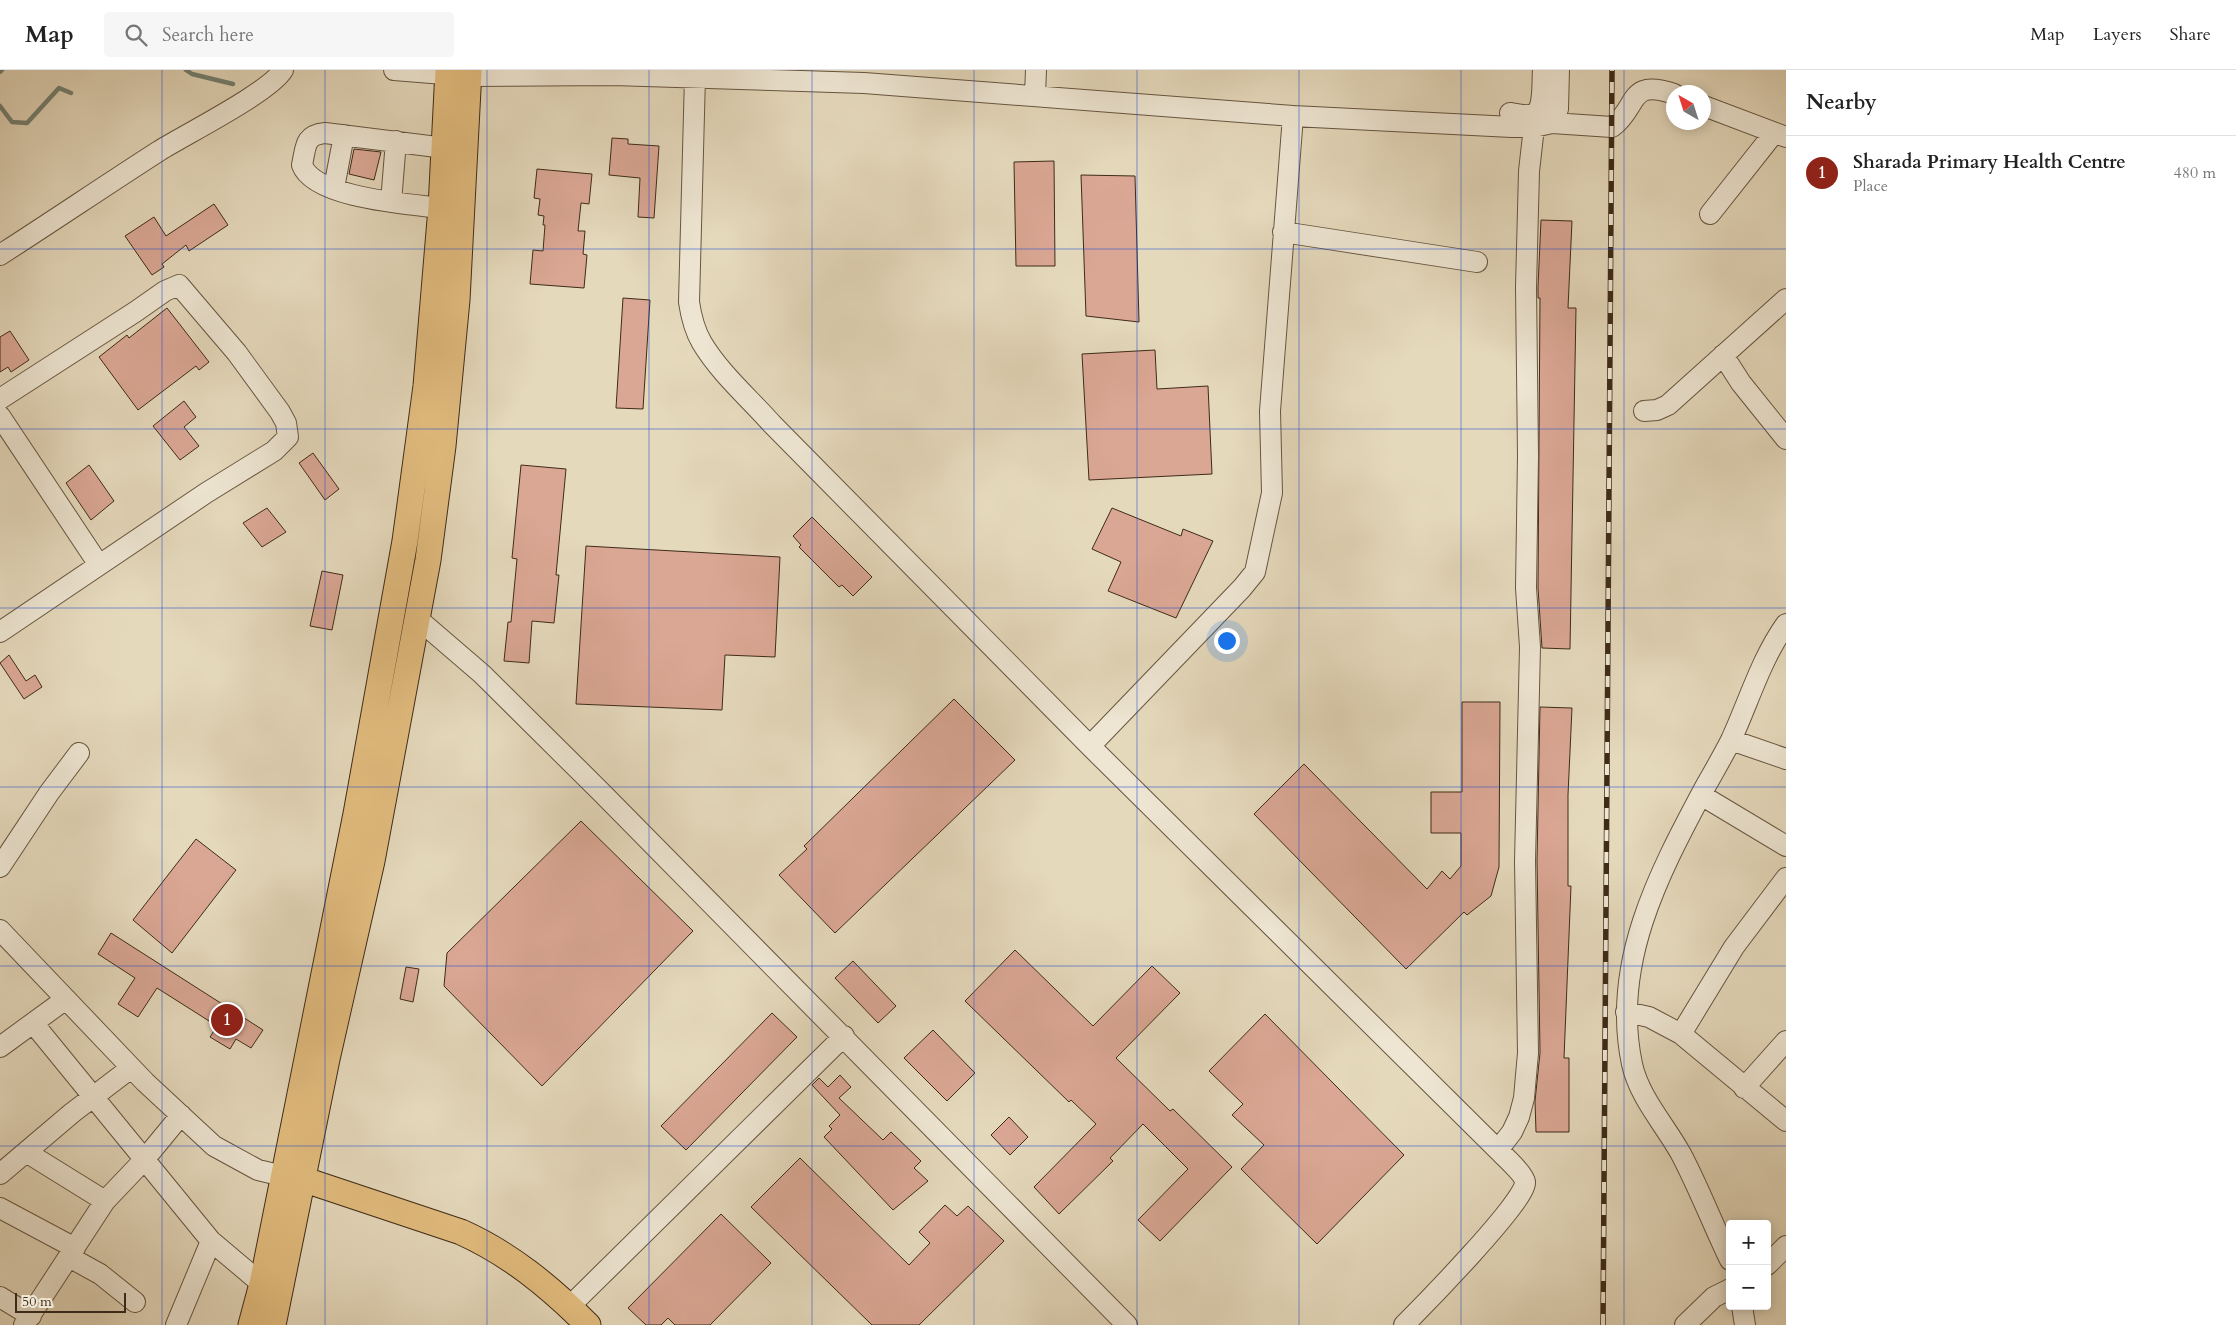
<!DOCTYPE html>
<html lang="en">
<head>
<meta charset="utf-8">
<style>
  :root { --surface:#fff; --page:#f6f6f6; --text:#222; --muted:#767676; --line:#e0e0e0; --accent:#8f2418 }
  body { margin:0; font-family:Cardo,serif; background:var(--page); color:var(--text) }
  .controls { position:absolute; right:15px; bottom:15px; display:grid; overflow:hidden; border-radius:5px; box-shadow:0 2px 12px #0003 }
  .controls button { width:45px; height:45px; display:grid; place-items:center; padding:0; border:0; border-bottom:1px solid var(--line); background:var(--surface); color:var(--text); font:25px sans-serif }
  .compass { position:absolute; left:1666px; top:15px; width:45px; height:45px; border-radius:50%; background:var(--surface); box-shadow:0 2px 12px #0003; rotate:321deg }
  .scale { position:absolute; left:15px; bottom:12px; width:111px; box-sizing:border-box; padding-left:5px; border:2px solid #3e2b18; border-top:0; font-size:14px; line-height:18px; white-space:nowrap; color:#3e2b18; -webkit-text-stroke:4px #eee6d3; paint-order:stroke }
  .you { position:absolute; left:1226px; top:570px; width:18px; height:18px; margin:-12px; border:4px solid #fff; border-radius:50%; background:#1a73e8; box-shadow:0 0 0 8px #1a73e833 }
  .badge { display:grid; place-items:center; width:32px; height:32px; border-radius:50%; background:var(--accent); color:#fff; font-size:16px; font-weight:700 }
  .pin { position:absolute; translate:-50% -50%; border:2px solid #fff; box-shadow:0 1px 5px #0006 }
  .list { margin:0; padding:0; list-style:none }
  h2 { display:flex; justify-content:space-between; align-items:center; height:65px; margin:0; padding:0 20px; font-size:21px }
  h2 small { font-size:16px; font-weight:400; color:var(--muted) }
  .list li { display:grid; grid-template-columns:32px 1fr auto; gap:15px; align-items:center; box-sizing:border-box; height:75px; padding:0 20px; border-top:1px solid var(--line) }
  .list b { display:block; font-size:19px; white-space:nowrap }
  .list p { margin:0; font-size:16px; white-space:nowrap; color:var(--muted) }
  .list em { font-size:16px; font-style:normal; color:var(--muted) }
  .icon { flex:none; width:28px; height:28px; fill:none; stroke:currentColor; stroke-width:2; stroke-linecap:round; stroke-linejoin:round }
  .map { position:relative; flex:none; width:1786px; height:1255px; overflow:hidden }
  header { display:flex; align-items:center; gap:30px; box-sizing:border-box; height:70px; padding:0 25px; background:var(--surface); border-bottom:1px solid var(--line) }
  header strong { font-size:24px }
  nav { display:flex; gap:28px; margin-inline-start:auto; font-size:18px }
  .search { width:350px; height:45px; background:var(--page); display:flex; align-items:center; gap:12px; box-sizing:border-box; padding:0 18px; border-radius:5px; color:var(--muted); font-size:19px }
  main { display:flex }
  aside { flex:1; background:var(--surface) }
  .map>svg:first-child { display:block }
</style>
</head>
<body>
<header>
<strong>Map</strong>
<div class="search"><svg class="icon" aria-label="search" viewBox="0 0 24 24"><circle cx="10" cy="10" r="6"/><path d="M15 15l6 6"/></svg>Search here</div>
<nav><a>Map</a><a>Layers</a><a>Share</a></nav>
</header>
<main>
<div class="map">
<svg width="1786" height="1255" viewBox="0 0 1786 1255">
  <rect width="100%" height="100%" fill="#e5d9bc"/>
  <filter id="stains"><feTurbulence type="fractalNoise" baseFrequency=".004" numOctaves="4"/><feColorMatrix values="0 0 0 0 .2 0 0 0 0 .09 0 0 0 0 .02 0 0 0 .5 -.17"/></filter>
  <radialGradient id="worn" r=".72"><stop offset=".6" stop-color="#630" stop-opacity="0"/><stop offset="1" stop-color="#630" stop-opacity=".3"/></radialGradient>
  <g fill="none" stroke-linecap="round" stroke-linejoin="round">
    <path stroke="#738174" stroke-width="4.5" d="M 186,0 L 192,4 L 233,14
      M 0,2 L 2,0
      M 0,36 L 12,52 L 27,53 L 59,18 L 71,23"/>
  </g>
  <path fill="#daa794" stroke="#3e2b18" d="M 612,68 L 628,69 L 628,74 L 659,76 L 654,148 L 638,147 L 640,108 L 609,105 Z
    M 354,79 L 381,82 L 374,110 L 349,104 Z
    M 1054,91 L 1055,196 L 1016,196 L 1014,92 Z
    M 537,99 L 592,104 L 589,134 L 581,133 L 578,161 L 585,161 L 583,184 L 587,185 L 584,218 L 530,214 L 533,180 L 543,181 L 545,155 L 543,155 L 544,146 L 538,145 L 540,129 L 534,128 Z
    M 1081,105 L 1135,106 L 1139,252 L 1086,246 Z
    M 214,134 L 228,155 L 189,181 L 186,175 L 162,194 L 164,197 L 152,205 L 125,166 L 154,147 L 166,166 Z
    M 1541,150 L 1572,151 L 1568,238 L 1576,238 L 1570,579 L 1542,578 L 1538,518 L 1540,228 L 1538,228 L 1538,217 Z
    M 623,228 L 650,230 L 643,339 L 616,338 Z
    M 167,238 L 209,292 L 199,300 L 196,296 L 138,340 L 99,287 L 127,265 L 129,268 Z
    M 10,261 L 29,290 L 11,302 L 8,297 L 0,302 L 0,267 Z
    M 1155,280 L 1157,319 L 1208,316 L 1212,404 L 1089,410 L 1082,284 Z
    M 184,331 L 196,347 L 184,357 L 199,376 L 180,390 L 153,356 Z
    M 313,383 L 339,419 L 325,430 L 299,393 Z
    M 89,395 L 114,431 L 91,450 L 66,413 Z
    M 521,395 L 566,399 L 556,505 L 559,505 L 554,553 L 532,551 L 529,593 L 504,591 L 508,552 L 511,552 L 517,489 L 512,488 Z
    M 267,438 L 286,462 L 262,477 L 243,453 Z
    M 1112,438 L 1181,466 L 1183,459 L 1213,471 L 1176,548 L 1108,521 L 1121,492 L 1092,479 Z
    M 812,447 L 872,507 L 853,526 L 842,515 L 839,517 L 799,477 L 801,475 L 793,466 Z
    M 586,476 L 780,487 L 775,587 L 725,585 L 722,640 L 576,634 Z
    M 322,501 L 343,505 L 332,560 L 310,556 Z
    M 9,585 L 26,611 L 35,605 L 42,617 L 24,629 L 0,593 Z
    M 954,629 L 1015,690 L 835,863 L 779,805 L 807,779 L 804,776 Z
    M 1462,632 L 1500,632 L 1499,797 L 1491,826 L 1467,845 L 1464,842 L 1406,899 L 1254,744 L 1304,694 L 1427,819 L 1442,801 L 1450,809 L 1461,796 L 1461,763 L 1431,763 L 1431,722 L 1462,722 Z
    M 1540,637 L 1572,638 L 1568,725 L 1568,816 L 1571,816 L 1564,988 L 1569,988 L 1569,1062 L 1536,1062 L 1535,1031 L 1540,983 L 1537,791 Z
    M 581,751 L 693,861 L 542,1016 L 444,916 L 447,883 Z
    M 196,769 L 236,800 L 172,883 L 133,850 Z
    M 111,863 L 263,960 L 251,978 L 236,969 L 230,979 L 210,967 L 217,956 L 157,918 L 138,947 L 118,934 L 135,908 L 98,884 Z
    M 1015,880 L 1093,956 L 1152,896 L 1180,923 L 1116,988 L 1170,1041 L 1173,1039 L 1232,1097 L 1160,1171 L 1138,1150 L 1188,1099 L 1143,1054 L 1110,1088 L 1113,1091 L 1059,1144 L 1034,1117 L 1096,1054 L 1071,1030 L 1069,1032 L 965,931 Z
    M 853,891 L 896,936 L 878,953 L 835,908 Z
    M 406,897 L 419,899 L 413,932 L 400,929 Z
    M 772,943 L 797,967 L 686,1080 L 661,1056 Z
    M 1265,944 L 1404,1085 L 1317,1174 L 1241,1099 L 1264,1075 L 1232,1045 L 1243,1034 L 1209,1001 Z
    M 933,960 L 975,1003 L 947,1031 L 904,988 Z
    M 840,1005 L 851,1017 L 839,1028 L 883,1070 L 891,1062 L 921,1091 L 914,1098 L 928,1111 L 893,1140 L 824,1067 L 832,1059 L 829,1056 L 840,1045 L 812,1015 L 819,1008 L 828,1017 Z
    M 1009,1047 L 1028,1067 L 1010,1085 L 991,1065 Z
    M 800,1088 L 909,1195 L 930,1173 L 919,1162 L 945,1135 L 957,1146 L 968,1136 L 1004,1171 L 919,1255 L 872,1255 L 751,1137 Z
    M 721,1144 L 771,1193 L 710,1255 L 675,1255 L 668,1248 L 661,1255 L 646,1255 L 628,1238 Z"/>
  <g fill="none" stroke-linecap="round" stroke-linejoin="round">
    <defs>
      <path id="minor" d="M 394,0 L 469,6 L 613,5 L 864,13 L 1293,46 L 1512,57 L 1534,57 L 1552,53 L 1612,57 C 1639,37 1627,8 1674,24
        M 695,6 L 689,232 C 691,246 695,261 702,273 C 720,303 749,328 772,354 L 1090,676 L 1498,1080 C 1505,1087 1524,1104 1525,1112 C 1528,1129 1421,1238 1404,1255
        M 1035,25 L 1036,0
        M 1704,36 L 1786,67
        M 1510,43 C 1517,44 1529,47 1535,43 C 1544,39 1542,10 1543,0
        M 1552,53 L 1558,39 L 1559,0
        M 334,118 L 344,65
        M 391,132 L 396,71
        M 441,138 C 409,134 314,128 302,95 C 306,77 304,65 325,63 L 445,78
        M 1710,144 L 1774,63
        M 1283,162 L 1477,192
        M 0,185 C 53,151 106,115 159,81 C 186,64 270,22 283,0
        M 1723,285 L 1741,313 L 1786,369
        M 0,329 L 135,242 L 165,221 L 179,215 L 237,283 L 280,342 L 286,353 L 288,367 L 274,381 L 206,423 L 0,562
        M 1644,341 L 1657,340 L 1668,335 L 1786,229
        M 0,346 L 99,495
        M 418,549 L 482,604 L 601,722 L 1127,1255
        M 1731,670 L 1786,689
        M 1090,676 L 1242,518 L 1255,502 L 1272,423 L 1270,341 L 1293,46
        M 1701,725 L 1786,776
        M 0,797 L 49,723 L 79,683
        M 0,860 L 145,1012 L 214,1076 L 258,1100 L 283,1106
        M 1626,942 L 1649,947 L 1681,964 L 1786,1051
        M 33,953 L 211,1171 L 262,1214
        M 1681,964 L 1734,877 L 1786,808
        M 0,977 L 66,929
        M 1744,1018 L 1786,971
        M 1498,1080 L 1512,1062 L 1519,1047 L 1524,1028 L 1528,983 L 1525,791 L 1530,577 L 1526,518 L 1528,386 L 1526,217 L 1529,101 L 1534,57
        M 26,1082 L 105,1131
        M 0,1104 L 72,1043 L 131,998
        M 0,1138 L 75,1178
        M 69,1187 L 100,1204 L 135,1232
        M 1730,1190 C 1713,1155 1699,1118 1681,1084 C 1665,1055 1639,1027 1632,994 C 1611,894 1658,805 1704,719 C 1713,703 1723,686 1731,670 C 1749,631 1761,589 1786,554
        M 1767,1195 L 1786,1176
        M 0,1227 L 31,1246
        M 570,1236 L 844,966
        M 1742,1236 L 1745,1255
        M 24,1255 L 105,1131 L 144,1090 L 181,1045
        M 176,1255 L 211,1171
        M 1685,1255 L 1714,1227 L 1730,1219"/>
      <path id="major" d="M 286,1107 L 302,1109 L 461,1162 C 510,1184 550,1217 588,1255
        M 251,1255 L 262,1214 L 356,744 L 405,471 L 426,316 L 441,138 L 448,0
        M 273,1255 L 327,989 L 372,791 L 428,490 L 443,376 L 457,230 L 469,0"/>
    </defs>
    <use href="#minor" stroke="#685641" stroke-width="22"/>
    <use href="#major" stroke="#3e2b18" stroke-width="27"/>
    <use href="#minor" stroke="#eee6d3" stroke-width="20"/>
    <use href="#major" stroke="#e2bc7e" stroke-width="25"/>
    <defs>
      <path id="rail" d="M 1603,1255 L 1612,0"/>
    </defs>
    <use href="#rail" stroke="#3e2b18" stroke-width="5.5"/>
    <use href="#rail" stroke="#eee6d3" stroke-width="4" stroke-dasharray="11" stroke-linecap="butt"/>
  </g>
  <path fill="none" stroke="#1d4ed8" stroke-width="1" stroke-opacity="0.55" d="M 162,0 L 162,1255M 325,0 L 325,1255M 487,0 L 487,1255M 649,0 L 649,1255M 812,0 L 812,1255M 974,0 L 974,1255M 1137,0 L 1137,1255M 1299,0 L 1299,1255M 1461,0 L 1461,1255M 1624,0 L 1624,1255M 0,179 L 1786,179M 0,359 L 1786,359M 0,538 L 1786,538M 0,717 L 1786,717M 0,896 L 1786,896M 0,1076 L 1786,1076"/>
  <rect width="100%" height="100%" filter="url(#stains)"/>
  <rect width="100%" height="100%" fill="url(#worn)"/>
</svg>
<div class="controls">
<button>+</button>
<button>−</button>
</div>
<svg class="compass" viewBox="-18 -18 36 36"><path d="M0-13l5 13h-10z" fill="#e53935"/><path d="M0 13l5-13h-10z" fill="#767676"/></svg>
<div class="scale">50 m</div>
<div class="you"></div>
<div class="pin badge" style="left:227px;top:950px">1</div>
</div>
<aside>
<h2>Nearby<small></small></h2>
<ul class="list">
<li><span class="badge">1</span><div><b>Sharada Primary Health Centre</b><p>Place</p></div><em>480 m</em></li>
</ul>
</aside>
</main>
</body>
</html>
